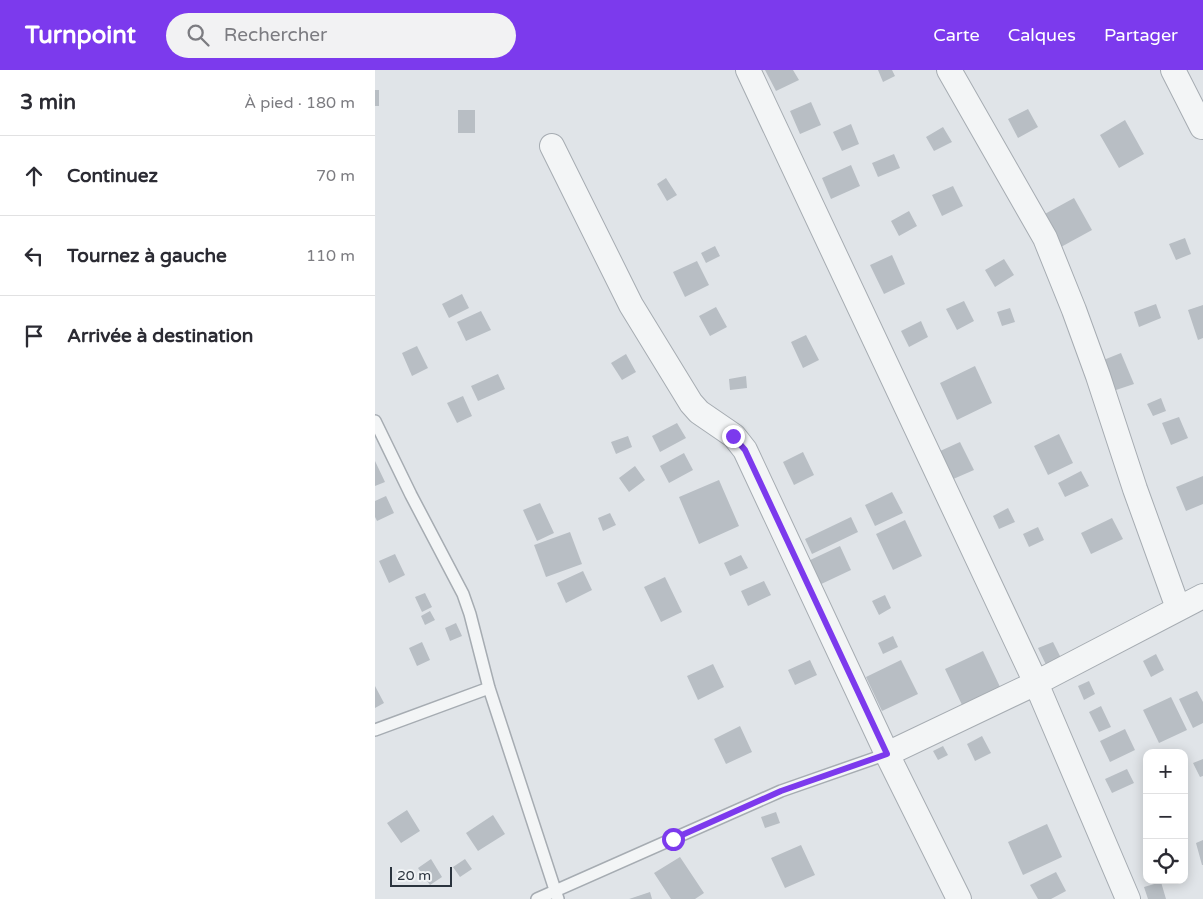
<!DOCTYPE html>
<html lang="fr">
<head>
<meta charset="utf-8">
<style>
  :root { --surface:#fff; --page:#f2f2f3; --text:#2b2b33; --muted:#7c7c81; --line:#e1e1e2; --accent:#7c3aed }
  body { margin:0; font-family:"Varela Round",sans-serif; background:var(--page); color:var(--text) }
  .controls { position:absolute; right:15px; bottom:15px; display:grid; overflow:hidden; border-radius:10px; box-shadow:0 2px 12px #0003 }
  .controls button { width:45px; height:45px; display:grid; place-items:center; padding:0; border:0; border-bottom:1px solid var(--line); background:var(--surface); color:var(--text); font:25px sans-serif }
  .scale { position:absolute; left:15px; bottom:12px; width:62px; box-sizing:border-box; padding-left:5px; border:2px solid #2b343e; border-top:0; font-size:14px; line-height:18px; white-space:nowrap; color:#2b343e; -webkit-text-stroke:4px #f0f3f5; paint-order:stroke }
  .stop { position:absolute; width:15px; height:15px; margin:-11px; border:4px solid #7c3aed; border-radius:50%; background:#fff }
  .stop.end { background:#7c3aed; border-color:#fff; box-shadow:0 1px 5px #0008 }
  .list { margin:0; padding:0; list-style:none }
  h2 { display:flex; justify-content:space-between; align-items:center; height:65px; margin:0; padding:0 20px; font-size:21px }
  h2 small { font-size:16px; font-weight:400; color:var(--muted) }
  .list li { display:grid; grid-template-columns:32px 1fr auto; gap:15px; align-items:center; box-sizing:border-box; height:80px; padding:0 20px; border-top:1px solid var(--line) }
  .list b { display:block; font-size:19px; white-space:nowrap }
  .list em { font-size:16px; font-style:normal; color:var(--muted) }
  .icon { flex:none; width:28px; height:28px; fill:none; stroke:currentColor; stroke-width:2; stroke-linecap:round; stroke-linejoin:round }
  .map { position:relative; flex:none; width:828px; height:829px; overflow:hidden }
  header { display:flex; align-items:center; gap:30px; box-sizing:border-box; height:70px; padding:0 25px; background:var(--accent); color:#fff }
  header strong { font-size:24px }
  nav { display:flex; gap:28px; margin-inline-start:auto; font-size:18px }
  .search { width:350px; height:45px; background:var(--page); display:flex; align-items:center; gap:12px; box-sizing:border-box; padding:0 18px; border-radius:28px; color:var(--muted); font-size:19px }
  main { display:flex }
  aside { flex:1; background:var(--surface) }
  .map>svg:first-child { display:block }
</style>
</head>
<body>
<header>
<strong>Turnpoint</strong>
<div class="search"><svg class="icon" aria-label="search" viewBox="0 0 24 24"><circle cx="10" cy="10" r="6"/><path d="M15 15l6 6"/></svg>Rechercher</div>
<nav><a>Carte</a><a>Calques</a><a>Partager</a></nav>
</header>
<main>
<aside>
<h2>3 min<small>À pied · 180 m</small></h2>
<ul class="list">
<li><svg class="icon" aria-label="ahead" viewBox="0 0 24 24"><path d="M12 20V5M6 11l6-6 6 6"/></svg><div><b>Continuez</b></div><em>70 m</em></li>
<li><svg class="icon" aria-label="left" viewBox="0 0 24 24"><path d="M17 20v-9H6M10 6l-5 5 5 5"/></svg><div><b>Tournez à gauche</b></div><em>110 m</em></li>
<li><svg class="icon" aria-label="arrive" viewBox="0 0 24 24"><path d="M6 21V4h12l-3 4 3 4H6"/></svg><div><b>Arrivée à destination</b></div></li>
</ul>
</aside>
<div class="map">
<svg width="828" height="829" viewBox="0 0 828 829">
  <rect width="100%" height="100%" fill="#e0e4e8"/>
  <path fill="#b8bec4" d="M 390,0 L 418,0 L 424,10 L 401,21 Z
    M 503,0 L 517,0 L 520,6 L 508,12 Z
    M 0,20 L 4,20 L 4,36 L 0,36 Z
    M 436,32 L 446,55 L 425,64 L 415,41 Z
    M 653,39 L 663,57 L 643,68 L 633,49 Z
    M 83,40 L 100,40 L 100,63 L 83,63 Z
    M 750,50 L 769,84 L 744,98 L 725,65 Z
    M 476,54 L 484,74 L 467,81 L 458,62 Z
    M 568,57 L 577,72 L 559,81 L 551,67 Z
    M 519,84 L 525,98 L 503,107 L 497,93 Z
    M 476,95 L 485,116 L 456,129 L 447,108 Z
    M 291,108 L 302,125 L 292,131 L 282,114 Z
    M 578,116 L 588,136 L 567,146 L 557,125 Z
    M 699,128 L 717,160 L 686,177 L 668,145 Z
    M 534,141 L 542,156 L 524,166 L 516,151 Z
    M 810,168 L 816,184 L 801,190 L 794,174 Z
    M 340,176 L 345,186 L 331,193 L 326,183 Z
    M 517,185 L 530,214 L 509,224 L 495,195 Z
    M 629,189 L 639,205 L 620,217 L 610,200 Z
    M 322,191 L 334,215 L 310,227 L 298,202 Z
    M 87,224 L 94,238 L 74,248 L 67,234 Z
    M 589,231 L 599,251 L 582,260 L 571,239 Z
    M 781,234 L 786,248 L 764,257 L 759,242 Z
    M 828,235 L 828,268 L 823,270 L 813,240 Z
    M 341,237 L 352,257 L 335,266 L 324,246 Z
    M 635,238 L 640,252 L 627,256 L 622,242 Z
    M 106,241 L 116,260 L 91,271 L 82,252 Z
    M 546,251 L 553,267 L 534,277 L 526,261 Z
    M 431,265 L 444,290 L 428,298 L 416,272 Z
    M 42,276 L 53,298 L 37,306 L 27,283 Z
    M 746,283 L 759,314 L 738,321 L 726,291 Z
    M 251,284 L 261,302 L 247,310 L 236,293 Z
    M 600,296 L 617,333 L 582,350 L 565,313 Z
    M 123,304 L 130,319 L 103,331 L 96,316 Z
    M 371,306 L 372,318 L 355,320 L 354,309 Z
    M 88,326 L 97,346 L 82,353 L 72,333 Z
    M 786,328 L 791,341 L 778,346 L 772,334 Z
    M 804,347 L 813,368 L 796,375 L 787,353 Z
    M 302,353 L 311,368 L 285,382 L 277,366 Z
    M 684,364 L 698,393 L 673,405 L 659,376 Z
    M 253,366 L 257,377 L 241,384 L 236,372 Z
    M 585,372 L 599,400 L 576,410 L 563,382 Z
    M 428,382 L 439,405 L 419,415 L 408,392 Z
    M 309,383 L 318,400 L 294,413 L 285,396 Z
    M 0,391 L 10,412 L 0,416 Z
    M 260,396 L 270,410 L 254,422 L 244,408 Z
    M 706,401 L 714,416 L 690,427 L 683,413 Z
    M 828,406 L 828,434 L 811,441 L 801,417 Z
    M 344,410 L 364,456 L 324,474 L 304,427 Z
    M 517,422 L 528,443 L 500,456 L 490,435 Z
    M 11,426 L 19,443 L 2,451 L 0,447 L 0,431 Z
    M 165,433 L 179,463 L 162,471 L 148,440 Z
    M 633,438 L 640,452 L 624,459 L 618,446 Z
    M 235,443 L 241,455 L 228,461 L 223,448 Z
    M 476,447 L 483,462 L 437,484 L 430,469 Z
    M 737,448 L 748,469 L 716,484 L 706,463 Z
    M 530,450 L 547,486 L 518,500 L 501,464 Z
    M 663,457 L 669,470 L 654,477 L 648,464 Z
    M 195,462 L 207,494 L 171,507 L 159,475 Z
    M 465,476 L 476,500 L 442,516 L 431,492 Z
    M 20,484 L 30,505 L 14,513 L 4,491 Z
    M 366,485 L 373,498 L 355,506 L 349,493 Z
    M 208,501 L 217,520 L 191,533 L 182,513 Z
    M 290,507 L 307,542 L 286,552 L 269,517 Z
    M 389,511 L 396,525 L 373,536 L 366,521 Z
    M 50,523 L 57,537 L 47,542 L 40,527 Z
    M 510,525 L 516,538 L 504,545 L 497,531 Z
    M 55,541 L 60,550 L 50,555 L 46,546 Z
    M 81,553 L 87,566 L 75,571 L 70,558 Z
    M 518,566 L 523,577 L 508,584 L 503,573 Z
    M 47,572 L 55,590 L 42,596 L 34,578 Z
    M 678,572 L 688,592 L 673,599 L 663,578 Z
    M 608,581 L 626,619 L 588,637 L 570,599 Z
    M 781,584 L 789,600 L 776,607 L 768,591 Z
    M 435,590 L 442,605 L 420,615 L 413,600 Z
    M 526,590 L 543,624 L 507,641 L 491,607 Z
    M 338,594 L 349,617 L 323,630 L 312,606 Z
    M 714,611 L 720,624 L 709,630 L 703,616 Z
    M 0,616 L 9,633 L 0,638 Z
    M 822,621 L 828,632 L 828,653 L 818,658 L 804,629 Z
    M 796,627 L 812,660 L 784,673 L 768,640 Z
    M 726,636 L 736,657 L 724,662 L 714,642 Z
    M 365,656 L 377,682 L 351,694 L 339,669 Z
    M 750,659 L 760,680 L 735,692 L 725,671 Z
    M 607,666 L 616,683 L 600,691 L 592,674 Z
    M 568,676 L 573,685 L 563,690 L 558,681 Z
    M 828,689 L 828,706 L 825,707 L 818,693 Z
    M 752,699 L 759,713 L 737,723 L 730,709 Z
    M 32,740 L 45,761 L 26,773 L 12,753 Z
    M 401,742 L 405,753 L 390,758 L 386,747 Z
    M 118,745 L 130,764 L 103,781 L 91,763 Z
    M 672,754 L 687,787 L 648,805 L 633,772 Z
    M 828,770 L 828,795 L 827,795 L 821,773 Z
    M 426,775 L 440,805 L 410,818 L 396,788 Z
    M 305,787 L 329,823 L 320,829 L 296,829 L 279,803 Z
    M 56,789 L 67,807 L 55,815 L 43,798 Z
    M 90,789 L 97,799 L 85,807 L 78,797 Z
    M 681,802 L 691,821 L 676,829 L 663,829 L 655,815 Z
    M 786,812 L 791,829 L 773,829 L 769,817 Z
    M 275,822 L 277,829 L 254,829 Z"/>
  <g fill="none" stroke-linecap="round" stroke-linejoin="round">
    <defs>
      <path id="service" d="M 0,351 L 36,425 L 88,524 L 95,544 L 114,618 L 183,829
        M 0,660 L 114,618
        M 162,829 L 406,721 L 512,684"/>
      <path id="minor" d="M 373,0 L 661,613 L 753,829
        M 574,0 L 670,168 L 699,240 L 723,306 L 760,419 L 803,538
        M 798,0 L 827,57
        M 177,76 L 256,235 L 316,333 L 324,342 L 359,366 L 370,380 L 512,684 L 584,829
        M 512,684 L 661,613 L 828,526"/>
    </defs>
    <use href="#service" stroke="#a6acb2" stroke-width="14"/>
    <use href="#minor" stroke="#a6acb2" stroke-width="26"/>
    <use href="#service" stroke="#f3f5f6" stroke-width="11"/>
    <use href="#minor" stroke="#f3f5f6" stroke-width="24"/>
  </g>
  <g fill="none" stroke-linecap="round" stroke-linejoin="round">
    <path stroke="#7c3aed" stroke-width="6" d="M 298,769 L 406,721 L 512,684 L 370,380 L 358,366"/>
  </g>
</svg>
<div class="controls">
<button>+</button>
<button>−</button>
<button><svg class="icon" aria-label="locate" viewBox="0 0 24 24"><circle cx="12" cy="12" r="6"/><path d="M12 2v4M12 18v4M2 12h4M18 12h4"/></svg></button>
</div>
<div class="scale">20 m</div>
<div class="stop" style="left:298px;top:769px"></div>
<div class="stop end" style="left:358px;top:366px"></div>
</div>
</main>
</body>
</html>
